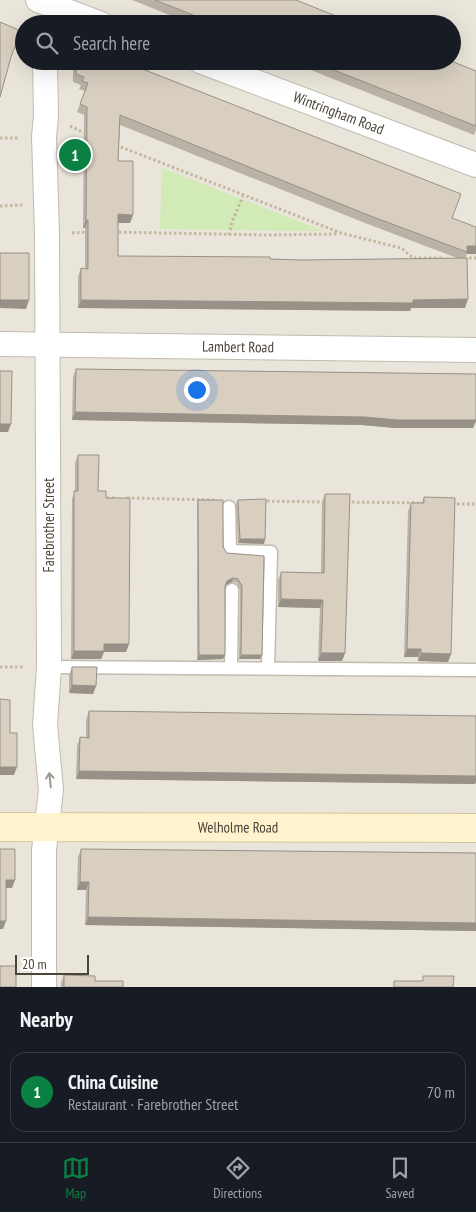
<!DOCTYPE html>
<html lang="en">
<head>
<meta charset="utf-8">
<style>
  :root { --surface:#171b24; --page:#242831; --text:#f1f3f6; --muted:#9ea1a6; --line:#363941; --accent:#0b8043 }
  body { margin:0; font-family:"PT Sans Narrow",sans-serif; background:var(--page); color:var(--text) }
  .scale { position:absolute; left:15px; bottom:12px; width:74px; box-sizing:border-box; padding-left:5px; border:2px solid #4b4439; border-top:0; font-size:14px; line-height:18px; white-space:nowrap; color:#4b4439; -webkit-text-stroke:4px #fff; paint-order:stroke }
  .you { position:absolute; left:196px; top:389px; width:18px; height:18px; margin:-12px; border:4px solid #fff; border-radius:50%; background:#1a73e8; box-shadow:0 0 0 8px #1a73e833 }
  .badge { display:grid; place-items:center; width:32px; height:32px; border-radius:50%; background:var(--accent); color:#fff; font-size:16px; font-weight:700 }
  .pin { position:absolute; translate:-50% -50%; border:2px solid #fff; box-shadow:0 1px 5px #0006 }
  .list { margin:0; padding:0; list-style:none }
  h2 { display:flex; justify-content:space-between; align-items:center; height:65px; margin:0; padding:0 20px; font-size:21px }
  h2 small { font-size:16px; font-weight:400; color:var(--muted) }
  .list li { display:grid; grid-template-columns:32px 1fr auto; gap:15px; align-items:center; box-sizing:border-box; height:80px; margin:0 10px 10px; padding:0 10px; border:1px solid var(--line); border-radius:15px }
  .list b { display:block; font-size:19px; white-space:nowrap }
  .list p { margin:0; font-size:16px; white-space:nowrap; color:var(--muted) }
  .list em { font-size:16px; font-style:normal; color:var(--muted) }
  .icon { flex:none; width:28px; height:28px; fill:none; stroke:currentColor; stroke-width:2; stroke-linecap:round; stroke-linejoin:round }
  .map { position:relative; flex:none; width:476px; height:987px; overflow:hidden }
  .search { position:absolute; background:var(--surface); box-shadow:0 5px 20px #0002; left:15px; right:15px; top:15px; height:55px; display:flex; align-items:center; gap:12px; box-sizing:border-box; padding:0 18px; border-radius:28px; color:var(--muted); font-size:19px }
  .sheet { height:155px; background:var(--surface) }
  nav { display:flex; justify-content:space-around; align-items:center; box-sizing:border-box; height:70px; border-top:1px solid var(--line); background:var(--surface); font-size:14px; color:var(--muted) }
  nav a { display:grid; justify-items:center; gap:2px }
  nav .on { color:var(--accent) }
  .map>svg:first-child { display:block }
</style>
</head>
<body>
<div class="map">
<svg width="476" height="987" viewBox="0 0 476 987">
  <rect width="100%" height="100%" fill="#f6f3ec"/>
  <path fill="#eae5da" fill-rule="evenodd" d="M 0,0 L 476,0 L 476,987 L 0,987 ZM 24,24 L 452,24 L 452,61 L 24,61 Z"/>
  <path fill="#d2eab5" d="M 162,168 L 324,231 L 160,229 Z"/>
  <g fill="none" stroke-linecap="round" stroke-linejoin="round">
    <defs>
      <path id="lane" d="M 229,507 L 230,551 L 271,552 L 268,668
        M 49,667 L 476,670
        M 231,668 L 232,590"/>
      <g id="street">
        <path d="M 38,0 L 101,24"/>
        <path id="s1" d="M 200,61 L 476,165"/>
        <path id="s2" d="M 0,344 L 476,350"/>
        <path d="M 44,987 L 44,850 L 51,790 L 45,725 L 49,667 L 47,233 L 44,137 L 46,116 L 45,61"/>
      </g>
      <g id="secondary">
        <path id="s3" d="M 0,827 L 476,828"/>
      </g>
    </defs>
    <use href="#lane" stroke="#c2bbae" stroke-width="15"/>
    <use href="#street" stroke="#c2bbae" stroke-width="26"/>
    <use href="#secondary" stroke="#d6c79b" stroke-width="30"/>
    <path stroke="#c4b79f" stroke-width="3" stroke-dasharray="2.5 2.5" stroke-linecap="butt" d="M 70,126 L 87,134
      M 0,138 L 19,138
      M 116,145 L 341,233 L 401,248 L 413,258 L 443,258
      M 0,206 L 22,205
      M 114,232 L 266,235 L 338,234
      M 72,233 L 88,232
      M 229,235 L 232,222 L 243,196
      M 464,258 L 476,258
      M 102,498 L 116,498
      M 127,498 L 214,500
      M 262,501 L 326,502
      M 347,502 L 426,503
      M 452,504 L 476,504
      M 0,667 L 24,667"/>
    <use href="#lane" stroke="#fff" stroke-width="12"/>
    <use href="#street" stroke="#fff" stroke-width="24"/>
    <use href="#secondary" stroke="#fff3cd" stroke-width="28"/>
  </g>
  <path fill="#bab2a6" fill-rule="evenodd" d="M 132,0 L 296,0 L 356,24 L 192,24 Z
    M 73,61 L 122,61 L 452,218 L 476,254 L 467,254 L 465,258 L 465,308 L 411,308 L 410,311 L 78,308 L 78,277 L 81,268 L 85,269 L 85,228 L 83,228 L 84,115 L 77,112 L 85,91 L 79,89 L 81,85 L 73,82 ZM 120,125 L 365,223 L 457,258 L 302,260 L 118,256 L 118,223 L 130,223 L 133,215 L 118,161 Z
    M 288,61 L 451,61 L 476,71 L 476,130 L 474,135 Z
    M 76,369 L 476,374 L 476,421 L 473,428 L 395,428 L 362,425 L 72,420 L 73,377 Z
    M 78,455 L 98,491 L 106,498 L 129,644 L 126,652 L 104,652 L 101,659 L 71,659 L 72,499 L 75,491 L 75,463 Z
    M 325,494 L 345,653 L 342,661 L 318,661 L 320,608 L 278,607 L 278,580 L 281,572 L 321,573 L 322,502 Z
    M 424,497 L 451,654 L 448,662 L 418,661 L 418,657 L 404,657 L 408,511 L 411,503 L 422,503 Z
    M 198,500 L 227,553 L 264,556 L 262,655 L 260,659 L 239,659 L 240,590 L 237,583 L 232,582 L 225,586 L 223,659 L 197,660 L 197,504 Z
    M 238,500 L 265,539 L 264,544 L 238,543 L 236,504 Z
    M 72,667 L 96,686 L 93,694 L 69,693 L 69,675 Z
    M 89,711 L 476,716 L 476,782 L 475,784 L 76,779 L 77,746 L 80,737 L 86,738 L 86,720 Z
    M 81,849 L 476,853 L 476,931 L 85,925 L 86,890 L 77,890 L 78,857 Z
    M 64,975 L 95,981 L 123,987 L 61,987 L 61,983 Z"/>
  <path fill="#979187" d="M 118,214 L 133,215 L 130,223 L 115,223 Z
    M 86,220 L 88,220 L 85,228 L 83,228 Z
    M 467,246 L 476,246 L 476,254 L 467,254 Z
    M 468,299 L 465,308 L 411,308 L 410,311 L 78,308 L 81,300 Z
    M 0,300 L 29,300 L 26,309 L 0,308 Z
    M 75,412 L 365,417 L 476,420 L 476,421 L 473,428 L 395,428 L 362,425 L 72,420 Z
    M 0,424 L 11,424 L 8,432 L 0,432 Z
    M 240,539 L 265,539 L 264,544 L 238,543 Z
    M 233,578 L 232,582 L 225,585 L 227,581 Z
    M 281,599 L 323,600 L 320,608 L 278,607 Z
    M 104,644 L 129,644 L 126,652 L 104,652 L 101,659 L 71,659 L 74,651 Z
    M 407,649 L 421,649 L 418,657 L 404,657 Z
    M 321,653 L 345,653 L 342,661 L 318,661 Z
    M 421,653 L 451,654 L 448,662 L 418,661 Z
    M 199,655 L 225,655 L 223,659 L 197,660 Z
    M 241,655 L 262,655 L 260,659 L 239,659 Z
    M 72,685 L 96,686 L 93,694 L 69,693 Z
    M 0,767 L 17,767 L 14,775 L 0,775 Z
    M 79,771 L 476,776 L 476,782 L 475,784 L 76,779 Z
    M 6,880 L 15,880 L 12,888 L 3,888 Z
    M 80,882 L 89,882 L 86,890 L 77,890 Z
    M 88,917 L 476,923 L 476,931 L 85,925 Z
    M 0,921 L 6,921 L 3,929 L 0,929 Z"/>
  <path fill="#d8cfc1" stroke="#979187" d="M 155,0 L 296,0 L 356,24 L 216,24 Z
    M 0,22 L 21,31 L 11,57 L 0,97 Z
    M 76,61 L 122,61 L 461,194 L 452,218 L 476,227 L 476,246 L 467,246 L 467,252 L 368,215 L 120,115 L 118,161 L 133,161 L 133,215 L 118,214 L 118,256 L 270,257 L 270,259 L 302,260 L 467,258 L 468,299 L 413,300 L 413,303 L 81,300 L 81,268 L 88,269 L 88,220 L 86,220 L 87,107 L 80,104 L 88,83 L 82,81 L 84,77 L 76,74 Z
    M 311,61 L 451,61 L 476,71 L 476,126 Z
    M 0,253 L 29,253 L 29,300 L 0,300 Z
    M 76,369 L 476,374 L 476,420 L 398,420 L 365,417 L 75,412 Z
    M 0,371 L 12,371 L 11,424 L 0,424 Z
    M 78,455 L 99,455 L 98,491 L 106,491 L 106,498 L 130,498 L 129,644 L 104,644 L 104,651 L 74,651 L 74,491 L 78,491 Z
    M 325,494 L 350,494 L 345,653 L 321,653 L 323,600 L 281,599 L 281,572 L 324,573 Z
    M 424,497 L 455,498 L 451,654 L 421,653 L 421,649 L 407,649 L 411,503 L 424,503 Z
    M 266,499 L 265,539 L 240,539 L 238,500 Z
    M 198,500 L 223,500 L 223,547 L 227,553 L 264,556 L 262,655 L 241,655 L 242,586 L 238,579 L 233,578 L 227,581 L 225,586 L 225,655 L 199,655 Z
    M 72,667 L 97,667 L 96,686 L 72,685 Z
    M 0,699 L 10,700 L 10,733 L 17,733 L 17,767 L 0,767 Z
    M 89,711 L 476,716 L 476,776 L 79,771 L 80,737 L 89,738 Z
    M 0,849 L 15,849 L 15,880 L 6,880 L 6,921 L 0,921 Z
    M 81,849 L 476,853 L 476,923 L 88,917 L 89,882 L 80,882 Z
    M 0,966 L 16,966 L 16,987 L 0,987 Z
    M 64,975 L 95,976 L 95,981 L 123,981 L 123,987 L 64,987 Z
    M 423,976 L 454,976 L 453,987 L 394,987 L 394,981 L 423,981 Z"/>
  <defs><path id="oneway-shaft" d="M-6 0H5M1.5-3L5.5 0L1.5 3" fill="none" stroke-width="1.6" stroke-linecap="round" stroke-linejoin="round" transform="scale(1.25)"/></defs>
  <use stroke="#9c9892" href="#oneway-shaft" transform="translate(50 780) rotate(-96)"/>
  <g text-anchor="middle" stroke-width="4" stroke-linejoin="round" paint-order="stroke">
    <g font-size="15" fill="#4b4439" stroke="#fff">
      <text dy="5" stroke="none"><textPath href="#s1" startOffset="148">Wintringham Road</textPath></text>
      <text dy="5" stroke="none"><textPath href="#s2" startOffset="238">Lambert Road</textPath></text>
      <text transform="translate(49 525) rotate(-90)" y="5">Farebrother Street</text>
      <text dy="5" stroke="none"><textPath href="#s3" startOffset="238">Welholme Road</textPath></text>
    </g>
  </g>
</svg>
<div class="scale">20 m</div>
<div class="you"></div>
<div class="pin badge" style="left:75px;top:155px">1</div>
<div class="search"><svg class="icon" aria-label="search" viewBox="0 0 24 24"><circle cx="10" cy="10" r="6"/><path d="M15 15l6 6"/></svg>Search here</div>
</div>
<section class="sheet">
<h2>Nearby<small></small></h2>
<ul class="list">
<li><span class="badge">1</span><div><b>China Cuisine</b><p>Restaurant · Farebrother Street</p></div><em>70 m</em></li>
</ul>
</section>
<nav>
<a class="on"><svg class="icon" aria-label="map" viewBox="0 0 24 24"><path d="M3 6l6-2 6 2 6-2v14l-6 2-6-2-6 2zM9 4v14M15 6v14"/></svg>Map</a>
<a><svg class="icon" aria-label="directions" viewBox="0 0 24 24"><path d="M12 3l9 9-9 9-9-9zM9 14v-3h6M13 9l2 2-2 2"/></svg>Directions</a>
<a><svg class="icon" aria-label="saved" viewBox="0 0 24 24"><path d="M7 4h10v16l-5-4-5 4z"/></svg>Saved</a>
</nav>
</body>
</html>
